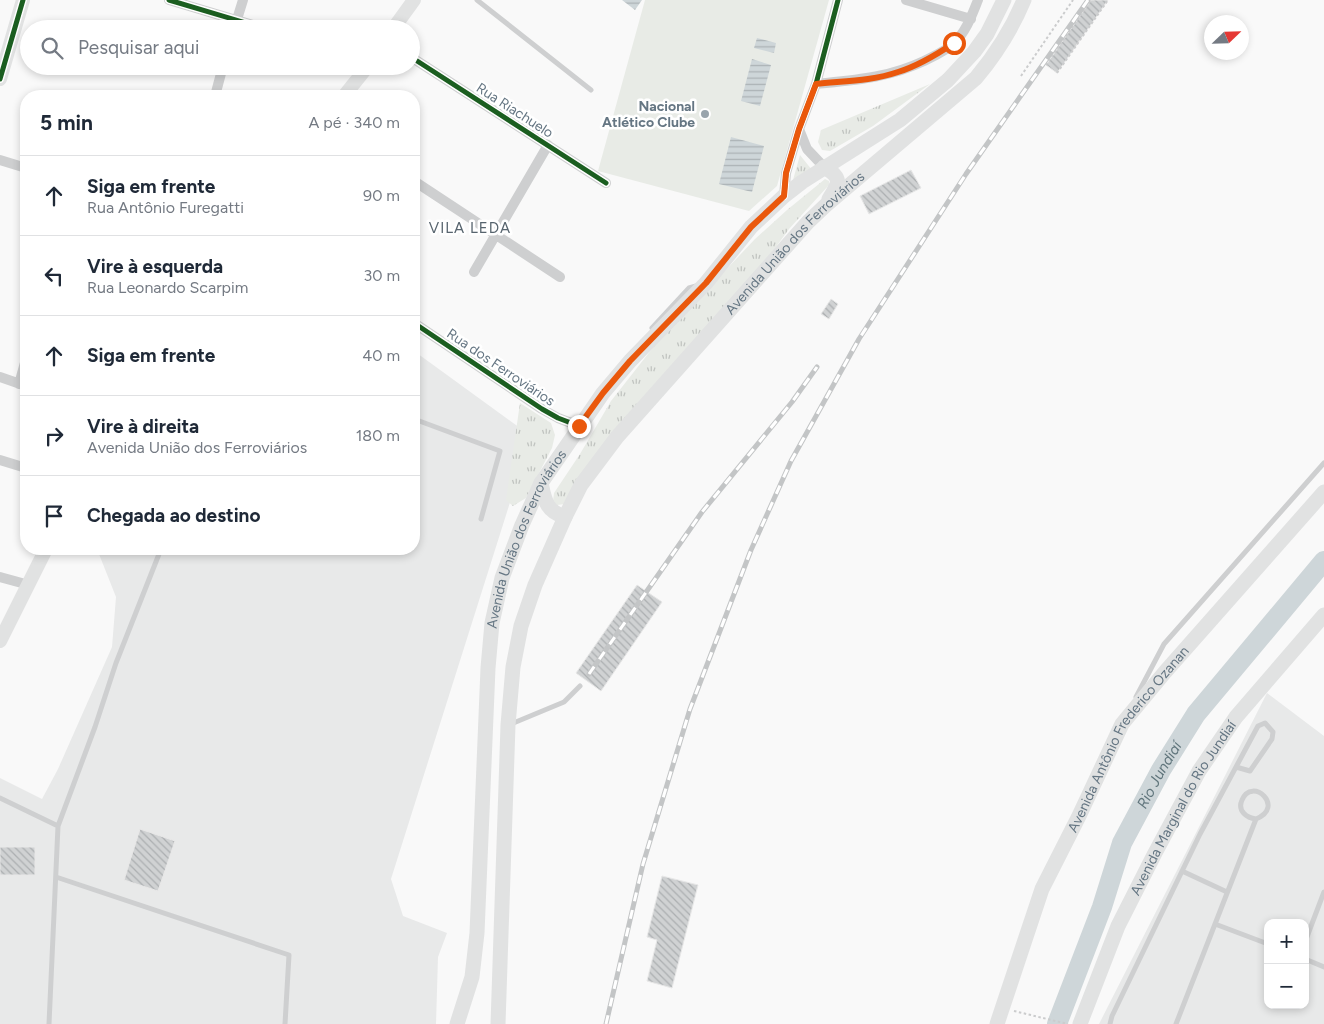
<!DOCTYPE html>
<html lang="pt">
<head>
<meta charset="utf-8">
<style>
  :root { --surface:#fff; --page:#f2f2f3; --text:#1f2937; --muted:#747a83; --line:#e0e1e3 }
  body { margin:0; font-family:Figtree,sans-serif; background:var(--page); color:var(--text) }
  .controls { position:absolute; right:15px; bottom:15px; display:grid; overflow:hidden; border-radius:10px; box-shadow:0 2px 8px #0003 }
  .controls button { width:45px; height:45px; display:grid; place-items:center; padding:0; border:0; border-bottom:1px solid var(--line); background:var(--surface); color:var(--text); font:25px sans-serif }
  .compass { position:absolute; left:1204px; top:15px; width:45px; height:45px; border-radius:50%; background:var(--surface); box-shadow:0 2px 8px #0003; rotate:67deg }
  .stop { position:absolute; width:15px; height:15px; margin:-11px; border:4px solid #ea580c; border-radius:50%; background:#fff }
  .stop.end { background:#ea580c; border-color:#fff; box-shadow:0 1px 5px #0008 }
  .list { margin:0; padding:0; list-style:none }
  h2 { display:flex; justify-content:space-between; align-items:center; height:65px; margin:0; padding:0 20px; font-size:21px }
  h2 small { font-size:16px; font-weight:400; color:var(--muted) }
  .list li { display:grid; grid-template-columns:32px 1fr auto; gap:15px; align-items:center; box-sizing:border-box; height:80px; padding:0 20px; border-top:1px solid var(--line) }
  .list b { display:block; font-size:19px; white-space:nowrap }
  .list p { margin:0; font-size:16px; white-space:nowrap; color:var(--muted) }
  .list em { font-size:16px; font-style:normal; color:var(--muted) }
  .icon { flex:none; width:28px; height:28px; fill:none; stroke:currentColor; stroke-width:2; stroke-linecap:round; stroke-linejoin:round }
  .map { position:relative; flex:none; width:1324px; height:1024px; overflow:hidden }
  .search { position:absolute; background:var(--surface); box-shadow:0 2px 8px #0003; left:20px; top:20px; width:400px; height:55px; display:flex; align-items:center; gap:12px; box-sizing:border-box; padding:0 18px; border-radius:28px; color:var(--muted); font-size:19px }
  .panel { position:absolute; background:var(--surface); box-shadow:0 2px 8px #0003; left:20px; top:90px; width:400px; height:465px; border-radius:20px }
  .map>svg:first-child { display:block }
</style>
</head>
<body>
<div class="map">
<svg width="1324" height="1024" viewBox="0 0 1324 1024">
  <defs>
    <pattern id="grass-tufts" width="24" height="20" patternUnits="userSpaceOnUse" patternTransform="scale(1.25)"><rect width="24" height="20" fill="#e8ebe6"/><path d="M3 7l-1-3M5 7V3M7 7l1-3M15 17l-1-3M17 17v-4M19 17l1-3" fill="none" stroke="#c0c3c0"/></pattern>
    <pattern id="water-rules" width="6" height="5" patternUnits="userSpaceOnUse" patternTransform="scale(1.25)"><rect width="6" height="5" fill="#ced6d9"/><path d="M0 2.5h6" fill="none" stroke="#abb2b5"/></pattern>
    <pattern id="building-back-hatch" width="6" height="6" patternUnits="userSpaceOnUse" patternTransform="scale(1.25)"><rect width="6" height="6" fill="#d0d2d3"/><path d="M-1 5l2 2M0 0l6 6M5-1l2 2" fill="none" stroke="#acafb1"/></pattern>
  </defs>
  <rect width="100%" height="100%" fill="#f9f9f9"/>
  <path fill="#e8e9e9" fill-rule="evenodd" d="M 414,351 L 531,436 L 391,879 L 403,916 L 447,933 L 438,957 L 436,1024 L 0,1024 L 0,778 L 42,799 L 58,769 L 112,647 L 116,597 L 97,549 L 414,549 Z
    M 1267,693 L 1324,736 L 1324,1024 L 1099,1024 ZM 1268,923 L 1305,923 L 1305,1005 L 1268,1005 Z"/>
  <path fill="url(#grass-tufts)" d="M 930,84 L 873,126 L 830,151 L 822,150 L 818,142 L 821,130 Z
    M 800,155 L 812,170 L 793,180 Z
    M 825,179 L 829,181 L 829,185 L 789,229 L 773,251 L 565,504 L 557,505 L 553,501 L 554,493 L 580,454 L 611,401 L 655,345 L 755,239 L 787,210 Z
    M 520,403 L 551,423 L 555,435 L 552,448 L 526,498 L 513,506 L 506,500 Z"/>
  <path fill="#e8ebe6" d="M 645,0 L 829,0 L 777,186 L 749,211 L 598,171 Z"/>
  <path fill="url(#water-rules)" d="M 622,0 L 642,0 L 635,10 Z
    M 757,38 L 776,43 L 774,53 L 754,48 Z
    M 752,59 L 771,65 L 760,106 L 741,101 Z
    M 731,137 L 764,146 L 752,192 L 719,184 Z"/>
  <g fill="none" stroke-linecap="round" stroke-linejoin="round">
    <path stroke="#ced6d9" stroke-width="20" id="s1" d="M 1057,1024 L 1102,907 L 1122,843 L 1161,770 L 1196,714 L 1324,561"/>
  </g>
  <path fill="url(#building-back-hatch)" stroke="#e8e8e8" d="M 1091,0 L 1108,0 L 1057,73 L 1046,65 Z
    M 911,170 L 921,188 L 869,214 L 860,196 Z
    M 831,299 L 838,304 L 829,319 L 821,314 Z
    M 637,585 L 662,602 L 601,691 L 576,673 Z
    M 140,829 L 175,841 L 158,891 L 124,880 Z
    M 0,847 L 35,847 L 35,875 L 0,875 Z
    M 662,876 L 698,885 L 672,988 L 647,981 L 657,940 L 647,937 Z"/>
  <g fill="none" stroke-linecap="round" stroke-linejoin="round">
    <path stroke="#cbcccd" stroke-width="2" stroke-dasharray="2.5 2.5" stroke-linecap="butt" d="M 1046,65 L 1091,0
      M 1057,73 L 1108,0
      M 1021,76 L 1073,0
      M 1014,1011 L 1068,1024"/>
    <path stroke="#cecfd0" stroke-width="5" d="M 477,0 L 591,90
      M 652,328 L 689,288 L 696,286
      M 414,419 L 500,451 L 481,519
      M 1136,697 L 1164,644 L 1324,463
      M 511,724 L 564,702 L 580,686
      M 0,798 L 58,826
      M 1182,871 L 1227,892
      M 56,877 L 289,955 L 285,1024
      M 1215,924 L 1268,944
      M 1305,942 L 1324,892
      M 1305,959 L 1324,967
      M 49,1024 L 58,826 L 95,727 L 116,663 L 161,549
      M 1110,1024 L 1112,1016 L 1200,834 L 1258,726 L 1265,723 L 1273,732 L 1272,739 L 1250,771 L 1236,767
      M 1176,1024 L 1256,819 C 1286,807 1252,776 1242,800 C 1237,811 1247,818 1256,819"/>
    <path stroke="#cecfd0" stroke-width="10" d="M 169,0 L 266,29
      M 906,0 L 971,19
      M 234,29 L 243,0
      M 411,57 L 606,183
      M 816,84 C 855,80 888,78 924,61 C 934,56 946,51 954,43 C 966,32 972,15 978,0
      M 215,96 L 223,66
      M 799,129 L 807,149 L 824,167
      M 0,160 L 26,168
      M 414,181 L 560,277
      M 784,196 L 786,173 L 799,129 L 816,84 L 838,0
      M 474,272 L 548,145
      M 414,323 L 542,409 L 558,418 L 579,426
      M 0,377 L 26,386
      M 19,384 L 26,359
      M 0,460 L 26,468
      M 0,577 L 29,585"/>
    <path stroke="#e1e2e2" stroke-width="14" d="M 393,29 L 414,0
      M 0,79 L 23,0
      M 344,96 L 368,66
      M 0,641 L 46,549"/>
    <g stroke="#e1e2e2" stroke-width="15">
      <path d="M 824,167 C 843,178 839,183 829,199"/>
      <path d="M 541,483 C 545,501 546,511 565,517"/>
      <path id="s2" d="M 457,1024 L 472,977 L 477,933 L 488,668 L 492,623 L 502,578 L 522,525 L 541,483 L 603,393 L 630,361 L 706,283 L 751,227 L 784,196 L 802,182 L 900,120 L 948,80 L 974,52 L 987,34 L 1004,0"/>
      <path id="s3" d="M 498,1024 L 508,725 L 513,667 L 521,626 L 535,585 L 565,517 L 581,485 L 617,437 L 808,222 L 826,205 L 976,78 C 996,54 1012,29 1024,0"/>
      <path id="s4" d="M 997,1024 L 1042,889 L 1079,816 L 1122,724 L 1165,672 L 1324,492"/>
      <path id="s5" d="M 1080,1024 L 1118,926 L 1155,853 L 1199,771 L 1236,717 L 1324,615"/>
    </g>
    <defs>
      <path id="rail" d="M 589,674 L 702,512 L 792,402 L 817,367
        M 606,1024 L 643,864 L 690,709 L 751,550 L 791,461 L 859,339 L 966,174 L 1088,0"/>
    </defs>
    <use href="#rail" stroke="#c3c5c6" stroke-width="5"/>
    <use href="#rail" stroke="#fff" stroke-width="3" stroke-dasharray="9" stroke-linecap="butt"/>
    <defs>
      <path id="cycleway" d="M 169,0 L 266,29
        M 411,57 L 606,183
        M 0,79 L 23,0
        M 784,196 L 786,173 L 799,129 L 816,84 L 838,0
        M 414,323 L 542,409 L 558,418 L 579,426"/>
    </defs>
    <use href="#cycleway" stroke="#fff" stroke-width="8"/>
    <use href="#cycleway" stroke="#1b5e20" stroke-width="5"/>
  </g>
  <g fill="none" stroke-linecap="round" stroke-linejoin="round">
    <path stroke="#ea580c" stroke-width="6" d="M 579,426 L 603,393 L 630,361 L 706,283 L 751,227 L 784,196 L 786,173 L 799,129 L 816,84 C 843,81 872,81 898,72 C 918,66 936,55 954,43"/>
  </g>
  <circle fill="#99a4ac" stroke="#fff" stroke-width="2" cx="705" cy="114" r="5"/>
  <g text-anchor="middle" stroke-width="5" stroke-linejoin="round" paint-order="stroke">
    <g font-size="14" font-weight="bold" fill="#657683" stroke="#fff" text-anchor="end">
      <text x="695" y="111">Nacional<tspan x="695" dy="16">Atlético Clube</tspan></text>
    </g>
    <g font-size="14" fill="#657683" stroke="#fff">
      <text transform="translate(515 110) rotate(33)" y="5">Rua Riachuelo</text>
      <text dy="5" stroke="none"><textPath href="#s3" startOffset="876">Avenida União dos Ferroviários</textPath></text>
      <text transform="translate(501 367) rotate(34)" y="5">Rua dos Ferroviários</text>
      <text dy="5" stroke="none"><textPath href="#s2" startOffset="495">Avenida União dos Ferroviários</textPath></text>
      <text dy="5" stroke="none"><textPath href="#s4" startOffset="316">Avenida Antônio Frederico Ozanan</textPath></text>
      <text dy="5" stroke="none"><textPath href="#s5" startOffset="240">Avenida Marginal do Rio Jundiaí</textPath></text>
    </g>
    <g font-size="15" letter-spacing="1" fill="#57646e" stroke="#fff">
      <text x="470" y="233">VILA LEDA</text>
    </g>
    <g font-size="15" font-style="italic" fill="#60757c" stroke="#fff">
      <text dy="5" stroke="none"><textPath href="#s1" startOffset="270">Rio Jundiaí</textPath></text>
    </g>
  </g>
</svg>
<div class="controls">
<button>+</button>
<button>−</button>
</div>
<svg class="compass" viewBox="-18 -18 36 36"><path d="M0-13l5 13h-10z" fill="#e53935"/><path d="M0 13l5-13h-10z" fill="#747a83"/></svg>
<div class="stop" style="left:954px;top:43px"></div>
<div class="stop end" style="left:579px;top:426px"></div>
<div class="search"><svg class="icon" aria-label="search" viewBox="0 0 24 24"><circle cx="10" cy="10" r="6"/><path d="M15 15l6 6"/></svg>Pesquisar aqui</div>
<section class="panel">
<h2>5 min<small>A pé · 340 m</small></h2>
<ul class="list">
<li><svg class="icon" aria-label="ahead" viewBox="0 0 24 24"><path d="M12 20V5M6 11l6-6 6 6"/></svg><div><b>Siga em frente</b><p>Rua Antônio Furegatti</p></div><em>90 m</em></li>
<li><svg class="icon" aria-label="left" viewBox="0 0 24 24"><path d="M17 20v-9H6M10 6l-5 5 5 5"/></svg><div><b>Vire à esquerda</b><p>Rua Leonardo Scarpim</p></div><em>30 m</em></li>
<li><svg class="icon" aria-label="ahead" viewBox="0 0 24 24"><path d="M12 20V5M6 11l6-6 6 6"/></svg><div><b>Siga em frente</b></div><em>40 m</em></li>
<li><svg class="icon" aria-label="right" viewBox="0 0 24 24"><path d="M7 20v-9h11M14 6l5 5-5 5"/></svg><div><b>Vire à direita</b><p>Avenida União dos Ferroviários</p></div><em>180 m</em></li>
<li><svg class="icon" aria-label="arrive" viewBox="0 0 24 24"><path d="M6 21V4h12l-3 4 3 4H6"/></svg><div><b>Chegada ao destino</b></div></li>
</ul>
</section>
</div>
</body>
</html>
